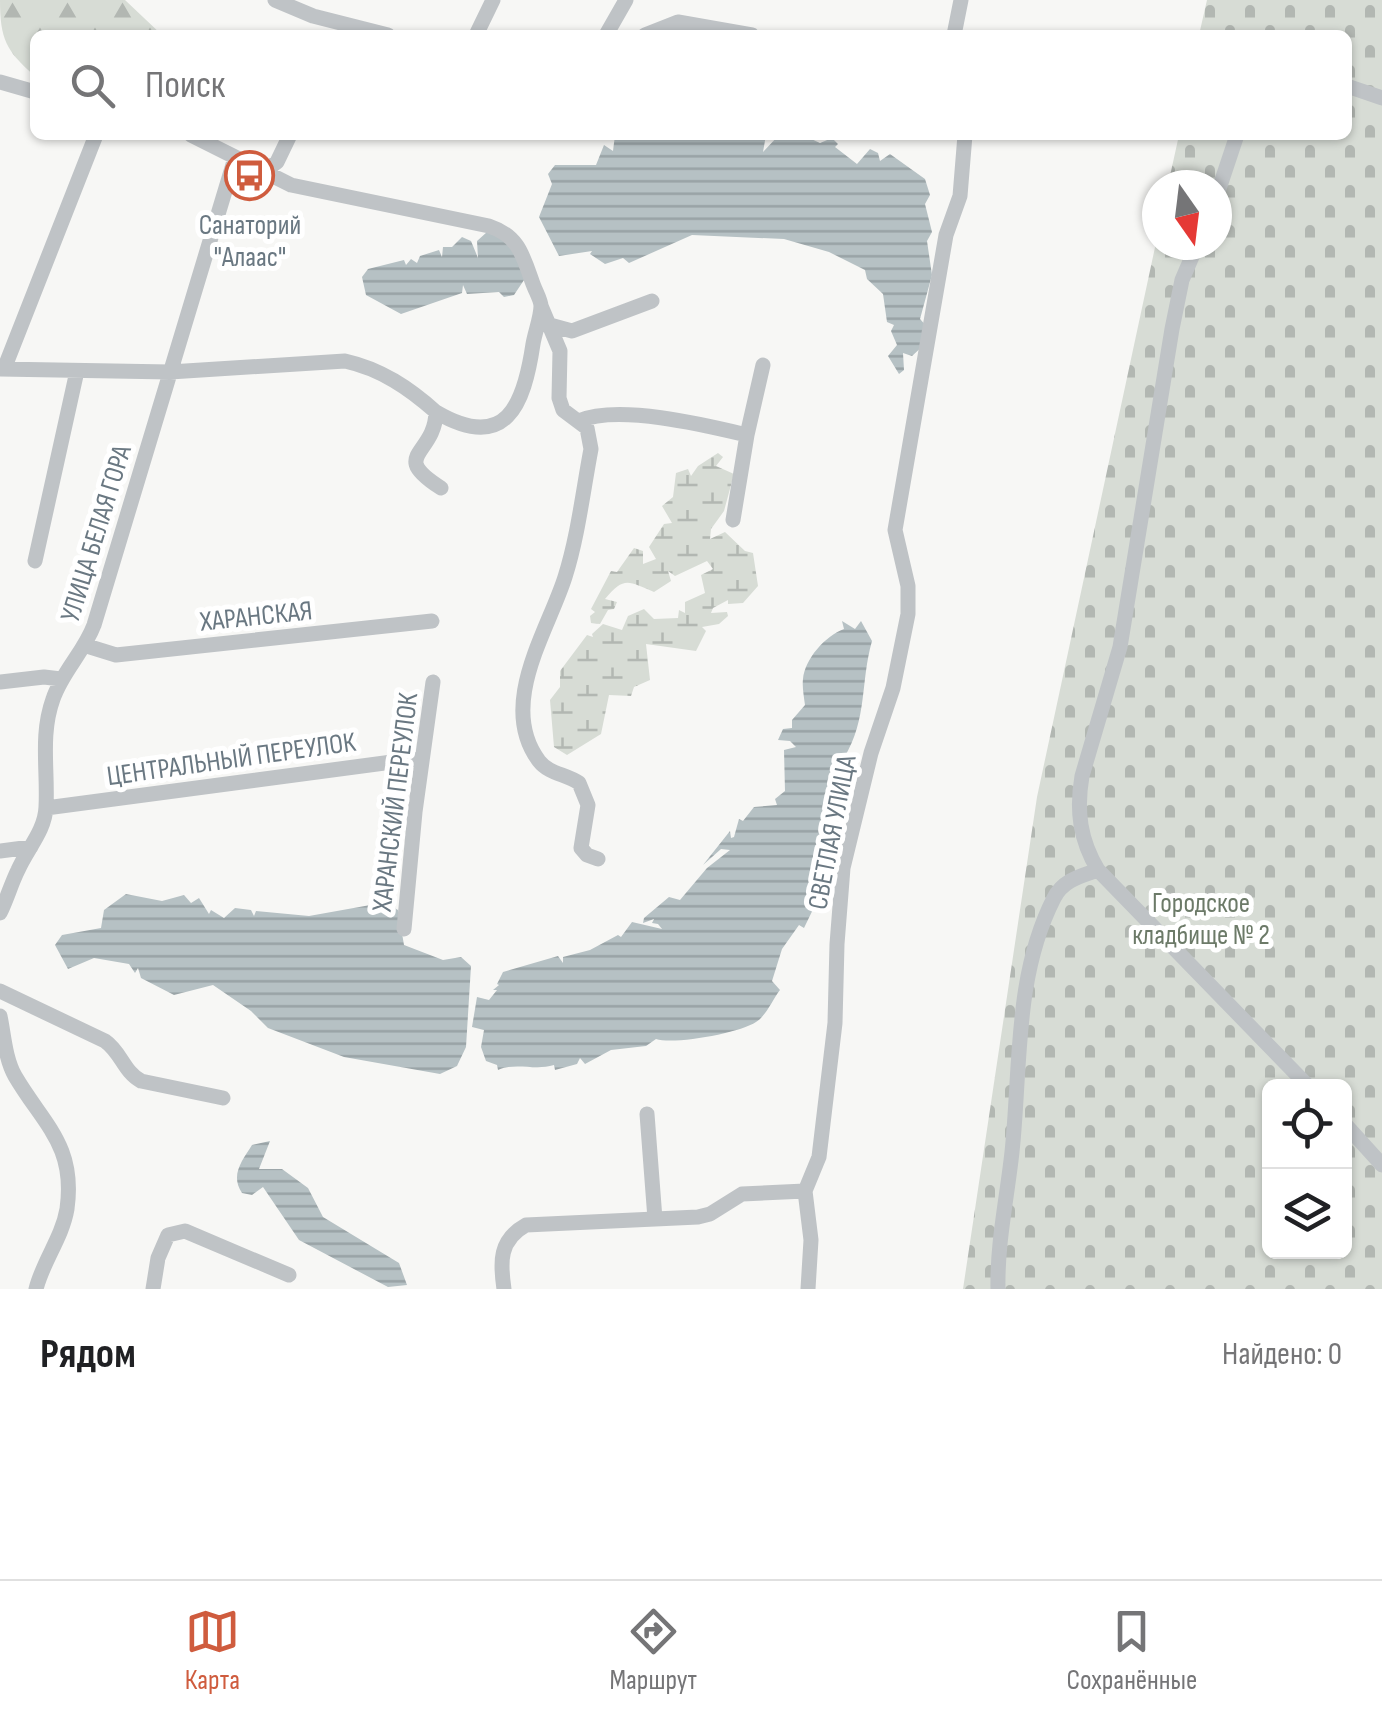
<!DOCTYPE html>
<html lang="ru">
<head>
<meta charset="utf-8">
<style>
  :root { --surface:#fff; --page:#f6f6f6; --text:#202124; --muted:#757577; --line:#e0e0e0; --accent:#cf5c3e }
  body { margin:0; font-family:"Sofia Sans Condensed",sans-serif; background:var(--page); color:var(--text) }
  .controls { position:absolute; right:30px; bottom:30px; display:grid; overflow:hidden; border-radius:15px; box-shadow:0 2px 8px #0004 }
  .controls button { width:90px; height:90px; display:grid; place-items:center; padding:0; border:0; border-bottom:2px solid var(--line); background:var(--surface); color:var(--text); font:50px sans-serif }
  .compass { position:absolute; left:1142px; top:170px; width:90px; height:90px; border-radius:50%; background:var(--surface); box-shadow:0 2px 8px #0004; rotate:166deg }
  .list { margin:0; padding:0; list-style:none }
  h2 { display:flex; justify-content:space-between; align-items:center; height:130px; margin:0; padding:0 40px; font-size:42px }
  h2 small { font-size:32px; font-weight:400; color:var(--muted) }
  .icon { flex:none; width:55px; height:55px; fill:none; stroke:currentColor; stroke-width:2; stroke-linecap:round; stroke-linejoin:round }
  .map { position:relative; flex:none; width:1382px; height:1289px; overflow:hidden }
  .search { position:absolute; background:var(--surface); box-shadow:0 2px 8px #0004; left:30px; right:30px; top:30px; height:110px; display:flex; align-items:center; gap:25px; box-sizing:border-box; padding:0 35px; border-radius:15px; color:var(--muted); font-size:38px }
  .sheet { height:290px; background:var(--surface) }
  nav { display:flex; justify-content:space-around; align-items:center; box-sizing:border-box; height:140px; border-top:2px solid var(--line); background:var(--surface); font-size:28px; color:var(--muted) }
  nav a { display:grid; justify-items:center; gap:5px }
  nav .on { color:var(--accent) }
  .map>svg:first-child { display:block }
</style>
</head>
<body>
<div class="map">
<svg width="1382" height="1289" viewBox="0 0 1382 1289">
  <defs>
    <pattern id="forest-firs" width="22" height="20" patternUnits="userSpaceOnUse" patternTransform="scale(2.5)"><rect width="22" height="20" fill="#d7dcd5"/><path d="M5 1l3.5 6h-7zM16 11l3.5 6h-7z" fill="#b2b7b2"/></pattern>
    <pattern id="wetland-marsh" width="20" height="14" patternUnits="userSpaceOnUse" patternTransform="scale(2.5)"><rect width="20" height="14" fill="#d7dcd5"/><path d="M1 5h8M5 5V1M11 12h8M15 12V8" fill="none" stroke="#b2b7b2"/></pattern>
    <pattern id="cemetery-stones" width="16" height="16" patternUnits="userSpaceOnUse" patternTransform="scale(2.5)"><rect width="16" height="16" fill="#d7dcd5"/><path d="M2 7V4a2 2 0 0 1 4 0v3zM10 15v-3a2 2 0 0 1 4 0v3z" fill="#b2b7b2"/></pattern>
    <pattern id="water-rules" width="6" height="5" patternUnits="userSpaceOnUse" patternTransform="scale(2.5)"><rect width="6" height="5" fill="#b6c1c4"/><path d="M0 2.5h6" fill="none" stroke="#98a2a5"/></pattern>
  </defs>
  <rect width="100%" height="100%" fill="#f7f7f5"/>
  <path fill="url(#forest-firs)" d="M 0,0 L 125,0 L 162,35 L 35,35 L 35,76 C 6,51 0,39 0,0 Z"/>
  <path fill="url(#wetland-marsh)" d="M 718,453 L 723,457 L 716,466 L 734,474 L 724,511 L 711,529 L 710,539 L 725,532 L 745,551 L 753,553 L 758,586 L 743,603 L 728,604 L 728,600 L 713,608 L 711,613 L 727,612 L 728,616 L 719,624 L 702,627 L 706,631 L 696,651 L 646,644 L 650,680 L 634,687 L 631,696 L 609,695 L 601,734 L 567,755 L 554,747 L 550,700 L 560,687 L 560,671 L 587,635 L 593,637 L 592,634 L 603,624 L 622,630 L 628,616 L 644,609 L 654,619 L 678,618 L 679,610 L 685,613 L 685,602 L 705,593 L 701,575 L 713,569 L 707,561 L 675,576 L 668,571 L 671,581 L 654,592 C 628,581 624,576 605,599 L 617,602 L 614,609 L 608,610 L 600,624 L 591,623 L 590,616 L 595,612 L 591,609 L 611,571 L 617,572 L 634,548 L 643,551 L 643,564 L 656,559 L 649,547 L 664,524 L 672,523 L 662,506 L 673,497 L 676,473 L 688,469 L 691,476 L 698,466 Z"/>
  <path fill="url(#cemetery-stones)" fill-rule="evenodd" d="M 1207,0 L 1382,0 L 1382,1289 L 963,1289 L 1037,797 L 1157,238 L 1157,245 L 1217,245 L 1217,185 L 1168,185 L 1179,135 L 1347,135 L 1347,35 L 1199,35 ZM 1270,1086 L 1344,1086 L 1344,1252 L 1270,1252 Z"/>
  <path fill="url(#water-rules)" d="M 615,135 L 766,135 L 763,152 L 779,135 L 793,135 L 791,140 L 807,137 L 820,143 L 832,138 L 838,144 L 835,147 L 857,164 L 870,149 L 878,153 L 880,161 L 890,154 L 925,179 L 930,195 L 925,204 L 932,232 L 927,241 L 932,275 L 920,319 L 929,329 L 925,344 L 912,356 L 903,353 L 904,370 L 899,374 L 888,356 L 897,345 L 891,331 L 894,325 L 887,322 L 883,294 L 867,279 L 865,270 L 829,252 L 784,239 L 692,235 L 629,263 L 623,258 L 605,264 L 590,254 L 592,251 L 559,256 L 539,217 L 552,184 L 548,174 L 555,165 L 596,165 L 604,145 L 613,151 Z
    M 487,232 L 511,243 L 526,277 L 514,295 L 504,297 L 499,292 L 467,294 L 463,285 L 462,293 L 401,314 L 366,295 L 362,277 L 368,269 L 404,260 L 406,265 L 411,259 L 417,263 L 420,256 L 439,250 L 442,257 L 443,247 L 452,247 L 462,237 L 471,241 L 478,258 L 477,241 Z
    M 842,621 L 855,629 L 861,621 L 872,641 C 860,683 868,718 844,758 L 848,783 L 833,822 L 819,897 L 804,928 L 799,925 L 782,949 L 772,981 L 780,990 C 773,999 766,1016 756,1022 C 740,1033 674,1045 656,1039 L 646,1046 L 611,1050 L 585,1064 L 580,1058 L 577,1064 L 555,1070 L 554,1065 C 535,1071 516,1062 498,1070 L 497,1065 L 486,1061 L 481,1047 L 484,1030 L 472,1027 L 477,997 L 489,1000 L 497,990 L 493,990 L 499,985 L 497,984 L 503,972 L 558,956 L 563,963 L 563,957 L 590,950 L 618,935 L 621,937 L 632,922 L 662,929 L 658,924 L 652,923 L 654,919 L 643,923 L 644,918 L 669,897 L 680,900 L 707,868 L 730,850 L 721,849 L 703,865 L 730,831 L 731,838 L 734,837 L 739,819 L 743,821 L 754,807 L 777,805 L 775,799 L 785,791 L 784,750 L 796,747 L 790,741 L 778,740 L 783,729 L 792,728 L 792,720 L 805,705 C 804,697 802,687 803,679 C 805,659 825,636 844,629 Z
    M 126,894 L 162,901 L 184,895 L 191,903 L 199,898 L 209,914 L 211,910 L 224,918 L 235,908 L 251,910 L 254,916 L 256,911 L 309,916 L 376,904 L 377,909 L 382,901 L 398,910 L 404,945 L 443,960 L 461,957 L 471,966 L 466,1047 L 457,1066 L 440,1074 L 344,1057 L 268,1028 L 251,1011 L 213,985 L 174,995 L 141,978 L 138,968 L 135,973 L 129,964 L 94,958 L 68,969 L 55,945 L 62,935 L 101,928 L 104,910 Z
    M 270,1141 L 259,1169 L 282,1169 L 308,1188 L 323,1217 L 399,1263 L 407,1285 L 388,1287 L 299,1240 L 263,1187 L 252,1195 L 242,1193 C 230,1175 242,1161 252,1145 Z"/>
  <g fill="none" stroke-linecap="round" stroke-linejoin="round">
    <path stroke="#bfc3c6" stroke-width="15" d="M 275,0 L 313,16 L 388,35
      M 476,35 L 493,0
      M 606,35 L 626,0
      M 645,35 L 678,22 L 752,35
      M 954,35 L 961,0
      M 0,82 L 35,92
      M 1347,86 L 1382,98
      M 191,135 L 291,185 L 489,226 C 519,236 523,256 533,284 C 535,290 541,300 541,306 C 541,317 535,332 533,344 C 524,405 506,453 436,412
      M 262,173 L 277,162 L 290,135
      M 1217,195 L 1237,135
      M 1197,245 L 1182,280 L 1172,329 L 1120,647 L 1082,776 C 1076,811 1080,840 1098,870 L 1308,1086
      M 541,306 L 560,351 L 559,398 L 563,410 L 587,428 L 591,449 C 583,491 578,536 565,577 C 548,631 497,705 539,761 C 549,774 566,774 579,783 L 588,805 L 581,848 L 587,855 L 598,859
      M 550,325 L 572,331 L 652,301
      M 0,369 L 170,372 L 345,361 C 381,369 409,388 436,412 C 435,456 388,454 441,488
      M 4,369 L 96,135
      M 579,421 C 618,404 705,425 747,435 L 763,365
      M 733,520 L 747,435
      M 35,561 L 77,371
      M 87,646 L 116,655 L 432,621
      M 0,682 L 44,677 L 61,679
      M 46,808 L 422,758
      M 0,851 L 31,847
      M 0,913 C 7,899 11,884 18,870 C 27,849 45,831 46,807 C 48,770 40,735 53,699 C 62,672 84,652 94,625 L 235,158
      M 404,929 L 415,812 L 433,682
      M 0,991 L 105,1041 C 121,1052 124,1072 141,1081 L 223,1098
      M 0,1016 C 4,1035 5,1058 15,1076 C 43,1124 76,1145 67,1209 C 62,1238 43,1261 36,1289
      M 647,1114 L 655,1219
      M 1344,1123 L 1382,1165
      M 805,1191 L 811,1240 L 808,1289
      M 153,1289 L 158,1258 L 168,1235 L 185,1231 L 289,1275
      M 504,1289 C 500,1262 499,1240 526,1225 L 698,1217 L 710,1214 L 742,1194 L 805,1191 L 819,1157 L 835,1023 L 837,944 L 843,868 L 871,753 L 893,688 L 908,614 L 908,586 L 895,530 L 946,235 L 960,196 L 965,135
      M 998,1289 C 997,1243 1007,1198 1012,1152 C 1021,1067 1014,976 1054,898 C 1063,880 1081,876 1098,870"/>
  </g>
  <defs>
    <symbol id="bus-ring" viewBox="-11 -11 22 22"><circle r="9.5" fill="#fff" stroke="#cf5c3e" stroke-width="1.5"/><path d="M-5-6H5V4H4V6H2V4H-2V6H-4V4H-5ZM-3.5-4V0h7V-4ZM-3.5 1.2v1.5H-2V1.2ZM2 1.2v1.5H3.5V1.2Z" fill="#cf5c3e"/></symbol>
  </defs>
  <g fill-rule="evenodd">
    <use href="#bus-ring" x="222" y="148" width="55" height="55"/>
  </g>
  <g text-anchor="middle" stroke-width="10" stroke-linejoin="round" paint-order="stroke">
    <g font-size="28" fill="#6a7882" stroke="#fff">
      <text x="250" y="234">Санаторий<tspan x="250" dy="32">"Алаас"</tspan></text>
    </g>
    <g font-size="28" fill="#6a7882" stroke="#fff">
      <text transform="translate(95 533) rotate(-73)" y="10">УЛИЦА БЕЛАЯ ГОРА</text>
      <text transform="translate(256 615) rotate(-6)" y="10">ХАРАНСКАЯ</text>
      <text transform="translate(231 758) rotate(-8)" y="10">ЦЕНТРАЛЬНЫЙ ПЕРЕУЛОК</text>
      <text transform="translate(394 802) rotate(-83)" y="10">ХАРАНСКИЙ ПЕРЕУЛОК</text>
      <text transform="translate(831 832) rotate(-79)" y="10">СВЕТЛАЯ УЛИЦА</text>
    </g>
    <g font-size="28" fill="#6c7a68" stroke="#fff">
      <text x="1201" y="912">Городское<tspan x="1201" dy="32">кладбище № 2</tspan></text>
    </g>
  </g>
</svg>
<div class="controls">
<button><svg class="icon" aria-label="locate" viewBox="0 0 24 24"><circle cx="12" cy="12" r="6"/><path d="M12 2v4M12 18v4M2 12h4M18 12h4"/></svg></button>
<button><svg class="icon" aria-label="layers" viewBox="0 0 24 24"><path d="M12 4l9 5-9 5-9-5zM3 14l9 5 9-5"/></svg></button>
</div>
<svg class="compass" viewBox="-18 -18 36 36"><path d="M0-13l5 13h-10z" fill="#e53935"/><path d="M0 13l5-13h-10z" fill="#757577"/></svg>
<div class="search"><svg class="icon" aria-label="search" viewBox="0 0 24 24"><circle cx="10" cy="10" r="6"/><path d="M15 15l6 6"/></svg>Поиск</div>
</div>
<section class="sheet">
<h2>Рядом<small>Найдено: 0</small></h2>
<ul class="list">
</ul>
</section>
<nav>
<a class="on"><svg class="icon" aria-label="map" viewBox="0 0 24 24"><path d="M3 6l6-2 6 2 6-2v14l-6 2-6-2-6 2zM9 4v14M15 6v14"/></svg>Карта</a>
<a><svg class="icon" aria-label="directions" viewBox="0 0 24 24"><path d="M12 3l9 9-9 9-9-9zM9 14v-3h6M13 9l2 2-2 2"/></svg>Маршрут</a>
<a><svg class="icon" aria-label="saved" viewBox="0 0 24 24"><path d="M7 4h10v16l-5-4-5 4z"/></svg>Сохранённые</a>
</nav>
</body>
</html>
